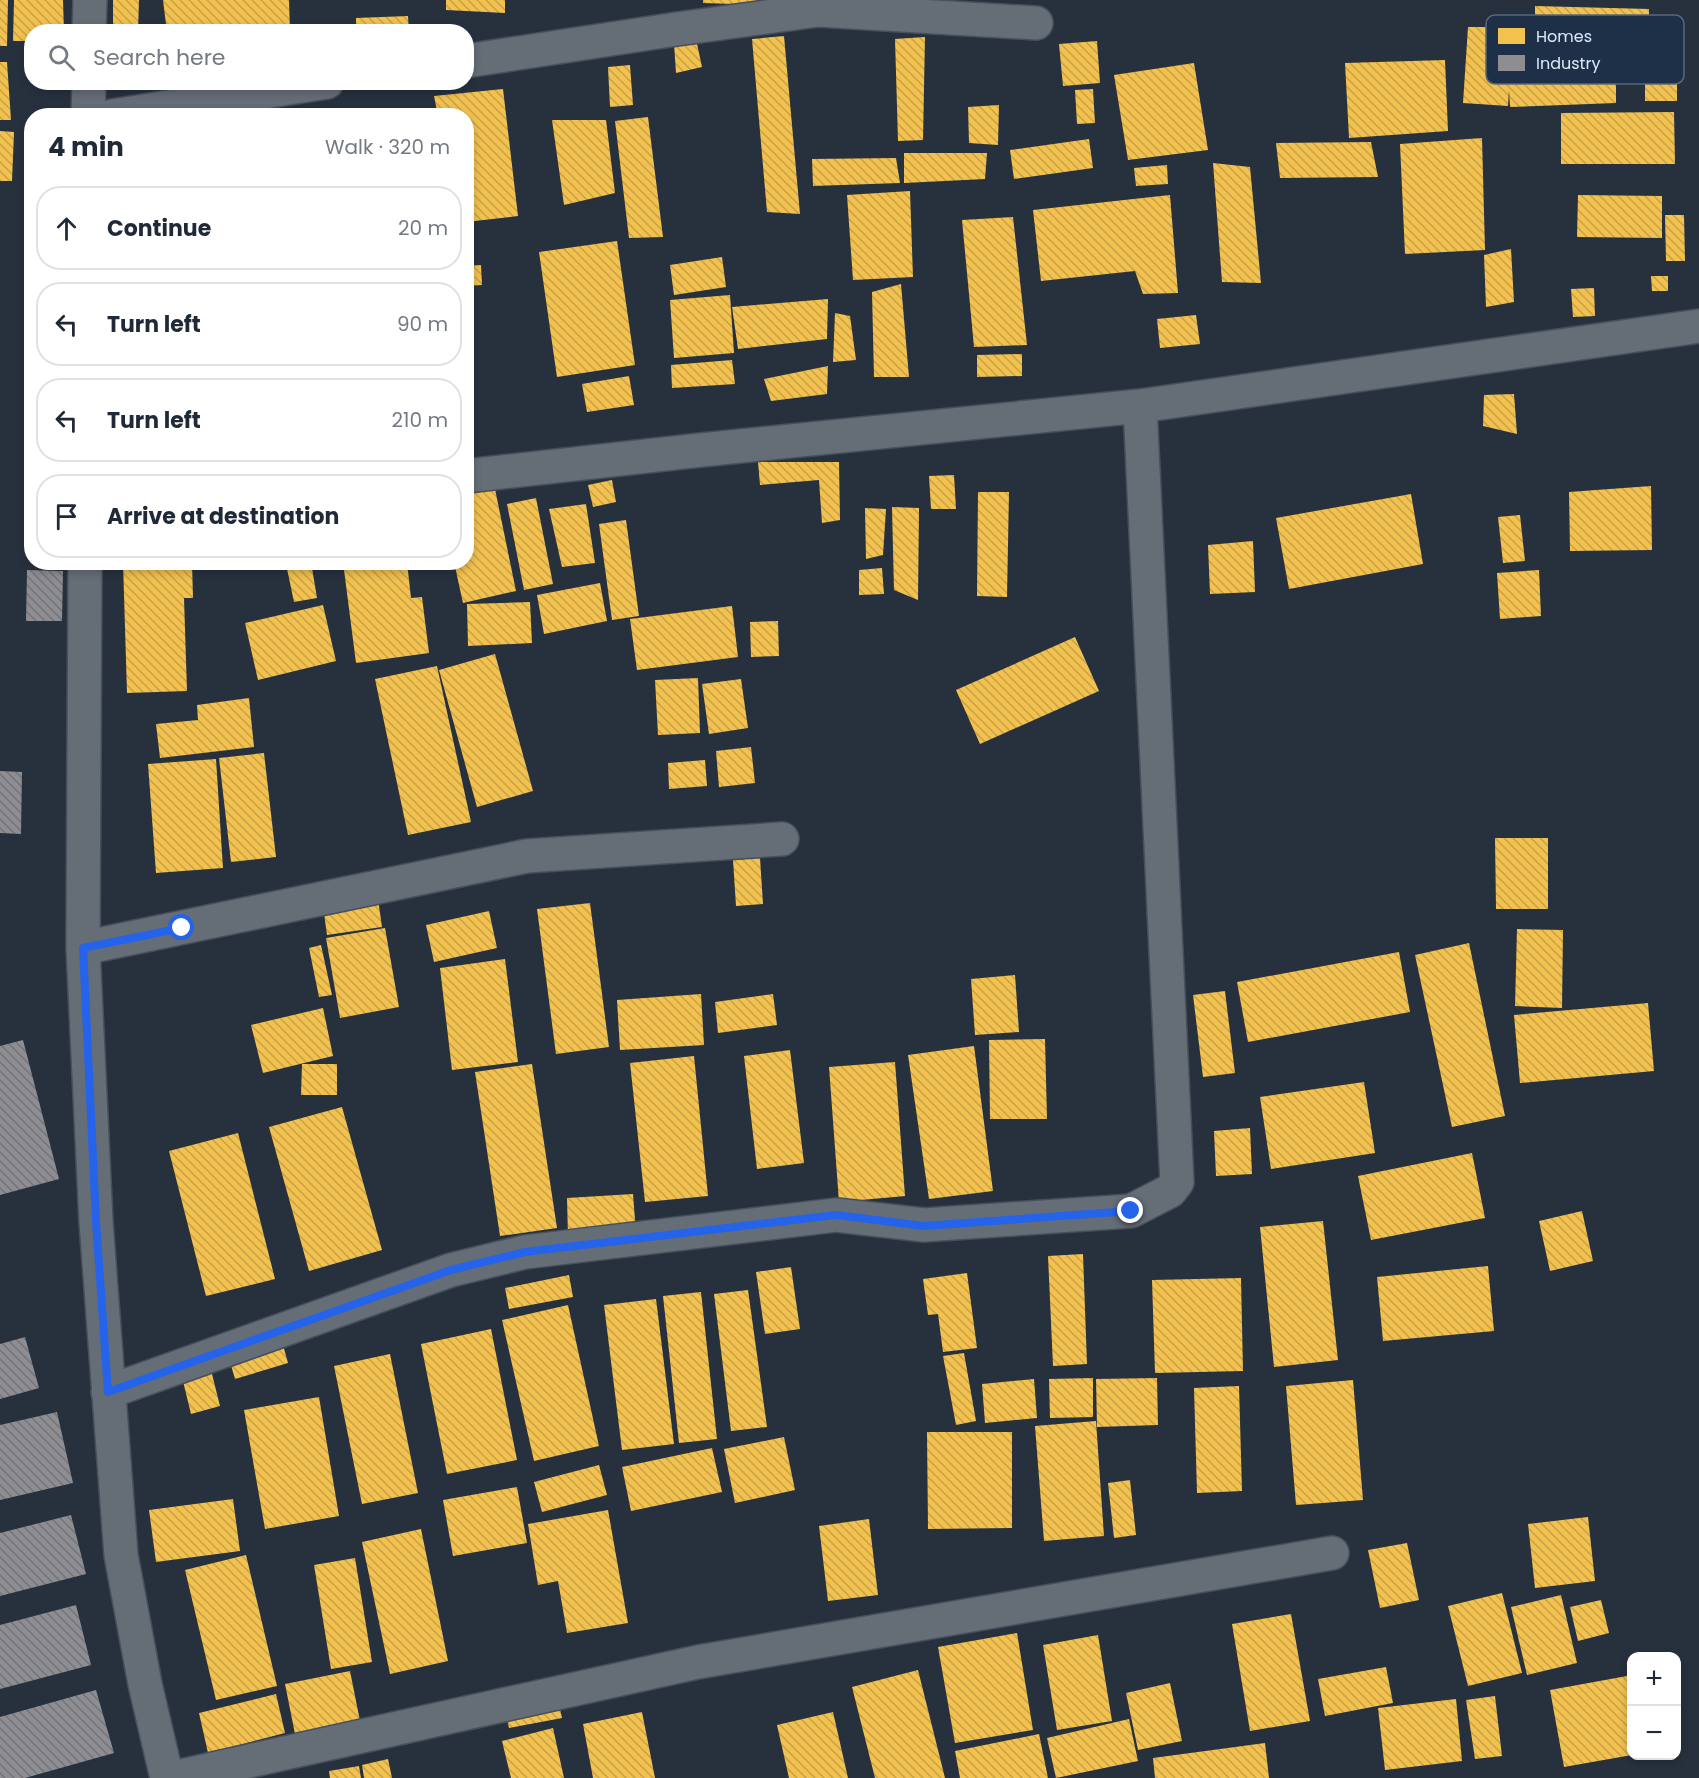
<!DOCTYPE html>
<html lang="en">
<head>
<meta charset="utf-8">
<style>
  :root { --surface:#fff; --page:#f6f6f7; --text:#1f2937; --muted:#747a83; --line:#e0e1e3 }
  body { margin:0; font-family:Poppins,sans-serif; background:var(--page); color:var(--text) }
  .controls { position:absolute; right:18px; bottom:18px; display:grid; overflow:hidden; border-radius:12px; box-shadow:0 3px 9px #0003 }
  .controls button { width:54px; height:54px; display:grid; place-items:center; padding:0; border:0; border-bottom:2px solid var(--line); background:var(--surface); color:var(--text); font:30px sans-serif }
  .stop { position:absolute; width:18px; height:18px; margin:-14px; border:4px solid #2563eb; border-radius:50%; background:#fff }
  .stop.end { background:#2563eb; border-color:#fff; box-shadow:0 2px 6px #0008 }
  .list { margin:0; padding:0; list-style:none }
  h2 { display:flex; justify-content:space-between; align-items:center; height:78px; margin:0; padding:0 24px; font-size:26px }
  h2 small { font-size:20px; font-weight:400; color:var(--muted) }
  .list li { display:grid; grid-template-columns:39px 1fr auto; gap:18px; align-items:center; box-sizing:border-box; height:84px; margin:0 12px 12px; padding:0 12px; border:2px solid var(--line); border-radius:24px }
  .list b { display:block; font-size:22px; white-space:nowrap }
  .list em { font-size:20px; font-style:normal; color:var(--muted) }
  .icon { flex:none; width:33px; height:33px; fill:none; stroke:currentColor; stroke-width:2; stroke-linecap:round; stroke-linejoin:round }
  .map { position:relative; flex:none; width:1699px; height:1778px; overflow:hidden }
  .search { position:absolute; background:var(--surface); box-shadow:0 3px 9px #0003; left:24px; top:24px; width:450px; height:66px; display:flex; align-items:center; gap:15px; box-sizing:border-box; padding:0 21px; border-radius:24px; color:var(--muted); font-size:22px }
  .panel { position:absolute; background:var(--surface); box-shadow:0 3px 9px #0003; left:24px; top:108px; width:450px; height:462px; border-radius:24px }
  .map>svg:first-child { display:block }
</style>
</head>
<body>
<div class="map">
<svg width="1699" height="1778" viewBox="0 0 1699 1778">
  <defs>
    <pattern id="homes-back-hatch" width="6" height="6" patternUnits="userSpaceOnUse" patternTransform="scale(1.5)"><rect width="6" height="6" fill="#f2c14e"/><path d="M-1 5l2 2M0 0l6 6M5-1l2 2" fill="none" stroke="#c6a24d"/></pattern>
    <pattern id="industry-back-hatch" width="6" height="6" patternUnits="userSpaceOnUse" patternTransform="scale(1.5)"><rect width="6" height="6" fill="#8d8d92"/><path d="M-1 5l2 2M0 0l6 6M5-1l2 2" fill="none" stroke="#737479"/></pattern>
  </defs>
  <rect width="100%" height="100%" fill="#27313e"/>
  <path fill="url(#homes-back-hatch)" d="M 0,0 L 8,0 L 7,46 L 0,46 Z
    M 14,0 L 63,0 L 64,32 L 32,32 L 32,41 L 13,41 Z
    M 113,0 L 139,0 L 138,32 L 113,32 Z
    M 163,0 L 289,0 L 290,31 L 167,32 Z
    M 446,0 L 505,0 L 505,13 L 446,10 Z
    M 703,0 L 764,0 L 764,5 L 703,3 Z
    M 1535,6 L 1649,9 L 1649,31 L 1535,28 Z
    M 408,16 L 409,32 L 356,32 L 356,18 Z
    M 1468,27 L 1510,27 L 1509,81 L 1616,78 L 1616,103 L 1510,107 L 1509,90 L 1508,106 L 1463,103 Z
    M 1645,34 L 1677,34 L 1677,101 L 1645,101 Z
    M 784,36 L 800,214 L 767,212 L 752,39 Z
    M 925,37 L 923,140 L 898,141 L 895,39 Z
    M 696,39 L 702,67 L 676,73 L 674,44 Z
    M 1097,41 L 1100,83 L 1063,86 L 1059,44 Z
    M 1445,60 L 1448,131 L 1349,138 L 1345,63 Z
    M 0,62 L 7,62 L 11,120 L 0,120 Z
    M 1194,63 L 1208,150 L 1128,160 L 1114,75 Z
    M 630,65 L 633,105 L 610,107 L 608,67 Z
    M 503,89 L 518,216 L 466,222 L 466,116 L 438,116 L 434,96 Z
    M 1093,89 L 1095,123 L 1077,124 L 1075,90 Z
    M 999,105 L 998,145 L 969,143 L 968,107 Z
    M 1674,112 L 1675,164 L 1561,164 L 1561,113 Z
    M 648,117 L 663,237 L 629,238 L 615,121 Z
    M 552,120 L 606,120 L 615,193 L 564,205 Z
    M 0,131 L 14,132 L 12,181 L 0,181 Z
    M 1482,138 L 1485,250 L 1405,254 L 1400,144 Z
    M 1089,139 L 1093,168 L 1014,179 L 1010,150 Z
    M 1371,142 L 1378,177 L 1280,178 L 1276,143 Z
    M 904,153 L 987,153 L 985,179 L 904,183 Z
    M 896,158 L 900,183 L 813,186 L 812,159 Z
    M 1213,163 L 1250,167 L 1261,283 L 1222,282 Z
    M 1167,165 L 1168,184 L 1136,186 L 1134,168 Z
    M 910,191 L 913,277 L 853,280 L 847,195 Z
    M 1170,195 L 1178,293 L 1143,294 L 1135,271 L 1041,281 L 1033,210 Z
    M 1578,195 L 1662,196 L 1662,238 L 1577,237 Z
    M 1665,215 L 1684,215 L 1685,261 L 1666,261 Z
    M 1013,217 L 1027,345 L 974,347 L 962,220 Z
    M 617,241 L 635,365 L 557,377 L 539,252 Z
    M 1511,249 L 1514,302 L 1486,307 L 1484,255 Z
    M 28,254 L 32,254 L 32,334 L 28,334 Z
    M 722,257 L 726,287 L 674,295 L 670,265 Z
    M 481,265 L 482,285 L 466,286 L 466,266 Z
    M 1651,276 L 1668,276 L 1668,291 L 1652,291 Z
    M 901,284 L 909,377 L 874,377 L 872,292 Z
    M 1594,288 L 1595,316 L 1573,317 L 1571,289 Z
    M 730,295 L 734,353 L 674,358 L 670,300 Z
    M 828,299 L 827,339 L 738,349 L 732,307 Z
    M 835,313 L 850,316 L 856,360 L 833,362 Z
    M 1196,315 L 1200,344 L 1160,348 L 1157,319 Z
    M 1022,354 L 1022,376 L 977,377 L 977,355 Z
    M 732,360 L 735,384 L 672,388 L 671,365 Z
    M 828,366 L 827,394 L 771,401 L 764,379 Z
    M 629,376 L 634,405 L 587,412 L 582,384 Z
    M 1514,394 L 1517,434 L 1483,426 L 1484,395 Z
    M 758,462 L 839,462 L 840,520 L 822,523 L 819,480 L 760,485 Z
    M 954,475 L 956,509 L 931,509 L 929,476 Z
    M 612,480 L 616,502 L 593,507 L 588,485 Z
    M 1651,486 L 1652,550 L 1570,551 L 1569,492 Z
    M 495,489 L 516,591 L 463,603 L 454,562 L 466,562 L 466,495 Z
    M 978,492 L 1009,492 L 1007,597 L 977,596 Z
    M 1411,494 L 1423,564 L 1289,589 L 1276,518 Z
    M 536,498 L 553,584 L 524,590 L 507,504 Z
    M 586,504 L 595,563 L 562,567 L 549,509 Z
    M 892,507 L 919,508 L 918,600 L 894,590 Z
    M 865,508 L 886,509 L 883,555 L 866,559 Z
    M 1520,515 L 1525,561 L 1503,563 L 1498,517 Z
    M 626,520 L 639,616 L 612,620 L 599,524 Z
    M 1253,541 L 1255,592 L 1210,594 L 1208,545 Z
    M 123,562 L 192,562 L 193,598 L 184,598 L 187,691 L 127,693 Z
    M 295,562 L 311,562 L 317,598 L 294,602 L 286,564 Z
    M 343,562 L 407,562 L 411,598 L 422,597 L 429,653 L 356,663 Z
    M 882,568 L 884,594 L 859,595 L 859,570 Z
    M 1539,570 L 1541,616 L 1500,619 L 1497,573 Z
    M 600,583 L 607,621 L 544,634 L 537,595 Z
    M 530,602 L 532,643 L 468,646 L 467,604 Z
    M 323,605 L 336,661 L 258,680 L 245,623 Z
    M 732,606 L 738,657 L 637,670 L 630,619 Z
    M 778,621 L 779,656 L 751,657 L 750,622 Z
    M 1075,637 L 1099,691 L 980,744 L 956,690 Z
    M 495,654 L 533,791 L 477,807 L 439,670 Z
    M 437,666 L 471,822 L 408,835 L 375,679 Z
    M 698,678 L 700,733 L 658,735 L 655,680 Z
    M 741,679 L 748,728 L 709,734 L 702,684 Z
    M 249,698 L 254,747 L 160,758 L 156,724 L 198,720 L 197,705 Z
    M 751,747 L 755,783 L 719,787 L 716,751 Z
    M 264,753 L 276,857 L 231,862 L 219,758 Z
    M 216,759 L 223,868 L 156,873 L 148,764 Z
    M 705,760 L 707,786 L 669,789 L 668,763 Z
    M 1495,838 L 1548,838 L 1548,909 L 1496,909 Z
    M 760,858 L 763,904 L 736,906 L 733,860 Z
    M 378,899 L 382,927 L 327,935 L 323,906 Z
    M 590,903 L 609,1047 L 556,1054 L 537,909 Z
    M 489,911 L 497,948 L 434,962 L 426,925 Z
    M 385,928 L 399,1007 L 340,1018 L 326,938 Z
    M 1517,929 L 1563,930 L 1562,1008 L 1515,1006 Z
    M 1469,943 L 1505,1116 L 1452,1127 L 1415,955 Z
    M 321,945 L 332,995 L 319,997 L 309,948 Z
    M 1399,952 L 1410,1012 L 1248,1042 L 1237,982 Z
    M 505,959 L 518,1062 L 452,1070 L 440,968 Z
    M 1015,975 L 1019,1032 L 975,1035 L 971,979 Z
    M 1225,991 L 1235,1073 L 1203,1077 L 1193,995 Z
    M 701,994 L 704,1045 L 620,1050 L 617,1000 Z
    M 773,994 L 777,1025 L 718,1033 L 715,1002 Z
    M 1648,1003 L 1654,1071 L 1520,1083 L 1514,1015 Z
    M 323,1008 L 333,1056 L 263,1073 L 251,1025 Z
    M 1045,1039 L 1047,1119 L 990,1119 L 989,1040 Z
    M 974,1046 L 993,1191 L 929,1199 L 908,1055 Z
    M 790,1050 L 804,1163 L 757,1169 L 744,1056 Z
    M 694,1056 L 708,1196 L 645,1202 L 630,1063 Z
    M 895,1062 L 905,1196 L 839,1202 L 829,1067 Z
    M 302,1064 L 337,1064 L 337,1095 L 301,1095 Z
    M 532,1064 L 557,1228 L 500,1236 L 475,1072 Z
    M 1364,1082 L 1375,1153 L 1271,1169 L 1260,1097 Z
    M 342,1107 L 382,1250 L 309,1271 L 269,1127 Z
    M 1250,1128 L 1252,1174 L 1216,1176 L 1214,1131 Z
    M 238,1133 L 275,1279 L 206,1296 L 169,1151 Z
    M 1472,1153 L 1485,1218 L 1371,1240 L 1358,1176 Z
    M 633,1194 L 636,1233 L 568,1237 L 567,1198 Z
    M 1582,1211 L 1593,1261 L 1550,1271 L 1539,1221 Z
    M 1323,1221 L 1338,1360 L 1274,1367 L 1260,1227 Z
    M 1083,1254 L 1087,1364 L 1053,1366 L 1048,1256 Z
    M 1488,1266 L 1494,1331 L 1383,1341 L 1377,1277 Z
    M 791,1267 L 800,1329 L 765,1334 L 756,1272 Z
    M 967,1273 L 977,1348 L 943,1352 L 938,1314 L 928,1315 L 923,1279 Z
    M 569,1275 L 573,1297 L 509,1309 L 505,1288 Z
    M 1241,1278 L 1243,1371 L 1155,1373 L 1152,1280 Z
    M 748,1290 L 767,1427 L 731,1431 L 714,1294 Z
    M 701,1292 L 717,1439 L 679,1443 L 663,1296 Z
    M 656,1299 L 674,1444 L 622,1450 L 604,1305 Z
    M 568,1305 L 599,1446 L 534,1461 L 502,1320 Z
    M 491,1329 L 517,1460 L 447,1474 L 421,1344 Z
    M 283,1345 L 288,1363 L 235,1379 L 230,1362 Z
    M 964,1353 L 976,1421 L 956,1425 L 943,1356 Z
    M 390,1354 L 418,1493 L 362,1504 L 334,1366 Z
    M 210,1366 L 220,1406 L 191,1414 L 181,1373 Z
    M 1093,1378 L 1093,1417 L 1050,1418 L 1049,1379 Z
    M 1157,1378 L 1158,1425 L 1097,1427 L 1096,1379 Z
    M 1034,1379 L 1037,1418 L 985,1423 L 982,1384 Z
    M 1353,1380 L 1363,1500 L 1296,1505 L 1286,1386 Z
    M 1239,1386 L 1242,1491 L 1197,1493 L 1194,1388 Z
    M 319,1397 L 339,1516 L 265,1529 L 244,1410 Z
    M 1096,1421 L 1104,1536 L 1044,1541 L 1035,1426 Z
    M 927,1432 L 1012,1432 L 1012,1528 L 928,1529 Z
    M 784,1437 L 795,1490 L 735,1503 L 724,1449 Z
    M 712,1448 L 722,1492 L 631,1511 L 622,1467 Z
    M 599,1465 L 607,1495 L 542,1512 L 534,1482 Z
    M 1130,1480 L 1136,1535 L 1114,1538 L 1108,1483 Z
    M 517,1487 L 527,1543 L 453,1556 L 443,1500 Z
    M 233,1499 L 240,1551 L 156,1562 L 149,1510 Z
    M 608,1510 L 628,1623 L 567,1633 L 558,1581 L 538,1585 L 528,1524 Z
    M 1588,1517 L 1595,1581 L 1535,1588 L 1528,1524 Z
    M 869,1519 L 878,1595 L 828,1601 L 819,1526 Z
    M 421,1529 L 448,1661 L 390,1674 L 362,1542 Z
    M 1407,1543 L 1419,1600 L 1380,1608 L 1368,1550 Z
    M 246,1555 L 277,1686 L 216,1700 L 185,1570 Z
    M 355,1558 L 372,1662 L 331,1669 L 314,1565 Z
    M 1502,1593 L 1522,1673 L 1468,1686 L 1448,1606 Z
    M 1561,1595 L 1577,1663 L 1527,1675 L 1511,1607 Z
    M 1601,1600 L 1609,1633 L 1578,1641 L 1570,1607 Z
    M 1291,1614 L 1310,1721 L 1250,1731 L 1232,1624 Z
    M 1017,1633 L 1033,1730 L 955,1743 L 938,1647 Z
    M 1098,1635 L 1112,1721 L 1057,1730 L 1043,1645 Z
    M 1386,1667 L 1393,1703 L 1325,1716 L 1318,1679 Z
    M 918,1670 L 945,1778 L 875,1778 L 852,1687 Z
    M 350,1671 L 360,1721 L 295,1734 L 285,1684 Z
    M 1627,1676 L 1632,1700 L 1632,1755 L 1564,1767 L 1550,1690 Z
    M 1170,1683 L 1182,1741 L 1138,1750 L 1126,1693 Z
    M 276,1694 L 285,1733 L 208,1753 L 199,1713 Z
    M 557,1696 L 562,1718 L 509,1728 L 504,1707 Z
    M 1495,1696 L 1502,1756 L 1475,1759 L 1466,1700 Z
    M 1456,1699 L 1462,1761 L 1385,1770 L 1378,1708 Z
    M 642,1712 L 655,1778 L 593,1778 L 583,1724 Z
    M 833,1712 L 848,1778 L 789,1778 L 777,1725 Z
    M 1129,1719 L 1138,1761 L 1056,1778 L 1047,1738 Z
    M 553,1728 L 564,1778 L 511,1778 L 502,1741 Z
    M 1039,1734 L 1048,1778 L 960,1778 L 955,1751 Z
    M 1265,1743 L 1269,1778 L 1155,1778 L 1153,1758 Z
    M 388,1759 L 392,1778 L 364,1778 L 362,1765 Z
    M 359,1766 L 361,1778 L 330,1778 L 329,1771 Z"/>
  <path fill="url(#industry-back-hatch)" d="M 29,478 L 32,478 L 32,530 L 28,530 Z
    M 27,570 L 63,571 L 62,621 L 26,621 Z
    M 0,771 L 22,772 L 21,834 L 0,833 Z
    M 23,1040 L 59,1179 L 0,1195 L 0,1046 Z
    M 25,1337 L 39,1388 L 0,1399 L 0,1344 Z
    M 57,1412 L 73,1483 L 0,1500 L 0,1425 Z
    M 71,1515 L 86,1574 L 0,1596 L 0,1533 Z
    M 76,1605 L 91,1665 L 0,1689 L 0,1625 Z
    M 96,1690 L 114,1753 L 25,1778 L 0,1778 L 0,1717 Z"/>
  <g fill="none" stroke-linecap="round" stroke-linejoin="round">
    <defs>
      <path id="street" d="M 89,32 L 90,0
        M 466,61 L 677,29 L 818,10 L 1036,23
        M 88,116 L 89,82
        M 112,116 L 327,82
        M 466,476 L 701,450 L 1140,406 L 1699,326
        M 85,562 L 83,948 L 96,1222 L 121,1555 L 145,1684 L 167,1778
        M 83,948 L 527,856 L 782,839
        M 108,1392 L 451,1270 L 525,1252 L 836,1215 L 924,1225 L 1131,1211 L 1170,1191 L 1177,1182 L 1140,406
        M 172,1778 L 698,1662 L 1332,1553"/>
    </defs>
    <use href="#street" stroke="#464f5b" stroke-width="36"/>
    <use href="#street" stroke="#656d77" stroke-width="33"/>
  </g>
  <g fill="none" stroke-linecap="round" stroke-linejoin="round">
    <path stroke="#2563eb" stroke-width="8" d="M 182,928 L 83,948 L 96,1221 L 108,1392 L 451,1270 L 525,1252 L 836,1215 L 924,1226 L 1131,1211"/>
  </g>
  <rect x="1486" y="15" width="198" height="69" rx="9" fill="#1d3048" stroke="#57687d" stroke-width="1.5"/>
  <rect x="1498" y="28" width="27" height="16" fill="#f2c14e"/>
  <rect x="1498" y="55" width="27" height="16" fill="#8d8d92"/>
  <g font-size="16" fill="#deeafa">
    <text x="1536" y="42">Homes</text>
    <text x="1536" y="69">Industry</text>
  </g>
</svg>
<div class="controls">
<button>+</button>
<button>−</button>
</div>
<div class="stop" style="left:182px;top:928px"></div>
<div class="stop end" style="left:1131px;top:1211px"></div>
<div class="search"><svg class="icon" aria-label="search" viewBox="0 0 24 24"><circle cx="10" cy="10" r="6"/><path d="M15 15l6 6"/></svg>Search here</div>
<section class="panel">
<h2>4 min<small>Walk · 320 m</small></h2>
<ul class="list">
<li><svg class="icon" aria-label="ahead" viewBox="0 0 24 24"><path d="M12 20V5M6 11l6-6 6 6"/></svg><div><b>Continue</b></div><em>20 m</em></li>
<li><svg class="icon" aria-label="left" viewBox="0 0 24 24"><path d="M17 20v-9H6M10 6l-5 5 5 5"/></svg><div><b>Turn left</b></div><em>90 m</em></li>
<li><svg class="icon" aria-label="left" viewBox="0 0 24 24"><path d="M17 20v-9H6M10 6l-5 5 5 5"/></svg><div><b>Turn left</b></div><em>210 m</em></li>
<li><svg class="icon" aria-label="arrive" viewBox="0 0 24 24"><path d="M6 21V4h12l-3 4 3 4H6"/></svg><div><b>Arrive at destination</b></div></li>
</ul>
</section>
</div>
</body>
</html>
